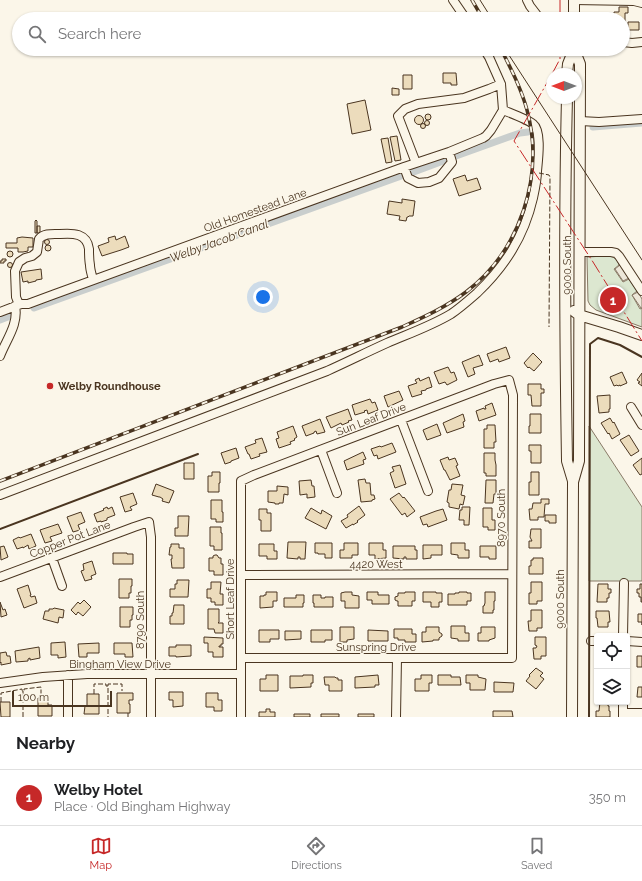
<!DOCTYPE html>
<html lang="en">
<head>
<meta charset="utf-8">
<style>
  :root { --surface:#fff; --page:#f2f2f2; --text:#202124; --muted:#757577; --line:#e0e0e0; --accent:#c62828 }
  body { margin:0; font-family:Raleway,sans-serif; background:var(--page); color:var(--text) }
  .controls { position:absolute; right:12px; bottom:12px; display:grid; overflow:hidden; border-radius:4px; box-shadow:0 1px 3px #0004 }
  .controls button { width:36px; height:36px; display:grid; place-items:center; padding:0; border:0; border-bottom:1px solid var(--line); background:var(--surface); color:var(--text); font:20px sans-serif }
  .compass { position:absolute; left:546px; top:68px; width:36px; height:36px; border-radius:50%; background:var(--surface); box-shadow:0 1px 3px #0004; rotate:270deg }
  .scale { position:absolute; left:12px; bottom:10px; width:100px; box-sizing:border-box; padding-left:4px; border:2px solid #4a3520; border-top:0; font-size:11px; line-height:14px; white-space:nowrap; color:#4a3520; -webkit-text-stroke:3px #fbf6e9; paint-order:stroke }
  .you { position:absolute; left:263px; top:297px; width:14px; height:14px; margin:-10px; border:3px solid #fff; border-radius:50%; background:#1a73e8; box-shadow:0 0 0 6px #1a73e833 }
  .badge { display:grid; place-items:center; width:26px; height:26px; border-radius:50%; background:var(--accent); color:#fff; font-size:13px; font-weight:700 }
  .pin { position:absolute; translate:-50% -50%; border:2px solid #fff; box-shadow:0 1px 4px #0006 }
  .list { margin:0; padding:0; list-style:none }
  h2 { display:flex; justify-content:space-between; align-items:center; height:52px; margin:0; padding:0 16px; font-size:17px }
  h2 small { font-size:13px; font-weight:400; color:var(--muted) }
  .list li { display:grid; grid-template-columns:26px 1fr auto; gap:12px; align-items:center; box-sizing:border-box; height:56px; padding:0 16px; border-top:1px solid var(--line) }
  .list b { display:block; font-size:15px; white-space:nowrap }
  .list p { margin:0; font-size:13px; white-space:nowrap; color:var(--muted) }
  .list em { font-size:13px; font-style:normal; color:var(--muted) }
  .icon { flex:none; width:22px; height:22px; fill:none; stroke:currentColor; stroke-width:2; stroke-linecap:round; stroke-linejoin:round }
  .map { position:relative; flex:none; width:642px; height:717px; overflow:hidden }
  .search { position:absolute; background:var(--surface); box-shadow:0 1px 3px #0004; left:12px; right:12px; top:12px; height:44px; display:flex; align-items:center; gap:10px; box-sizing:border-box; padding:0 14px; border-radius:22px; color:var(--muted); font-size:15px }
  .sheet { height:108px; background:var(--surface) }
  nav { display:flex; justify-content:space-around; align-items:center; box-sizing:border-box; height:56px; border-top:1px solid var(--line); background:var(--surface); font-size:11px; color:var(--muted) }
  nav a { display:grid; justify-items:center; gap:2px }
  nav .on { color:var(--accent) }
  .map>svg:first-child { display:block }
</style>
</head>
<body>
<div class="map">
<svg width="642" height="717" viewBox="0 0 642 717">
  <rect width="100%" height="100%" fill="#fbf6e9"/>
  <path fill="#dce7d0" stroke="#887966" d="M 587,257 C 592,257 609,255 613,257 C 617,259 618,262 619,265 L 614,269 L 623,282 L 629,279 L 637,291 L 632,295 L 640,309 L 642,308 L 642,327 L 596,310 L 590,305 L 588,301 Z
    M 589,426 L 642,507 L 642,581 L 589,581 Z"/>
  <path fill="#ede7d9" stroke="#887966" d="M 620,265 L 629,278 L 623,281 L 615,269 Z
    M 638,292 L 642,299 L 642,308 L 641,308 L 632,295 Z"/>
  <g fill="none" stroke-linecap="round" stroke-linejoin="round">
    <path stroke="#c9cecd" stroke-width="7" d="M 593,127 L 642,123
      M 456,156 L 520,133 L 528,132
      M 411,173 L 446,160
      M 34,308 L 404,175
      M 0,320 L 13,315"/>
  </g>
  <path fill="#ecdcbc" stroke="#4a3520" d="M 619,7 L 628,7 L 628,13 L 625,13 L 625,22 L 623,22 L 623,19 L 614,19 L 614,12 L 619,12 Z
    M 628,22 L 639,22 L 639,30 L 628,30 Z
    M 624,29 L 628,29 L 628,34 L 624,34 Z
    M 443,73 L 456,73 L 457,85 L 451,85 L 451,83 L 443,83 Z
    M 403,75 L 412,75 L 412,89 L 403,89 Z
    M 392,88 L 399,89 L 399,95 L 392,95 Z
    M 365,100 L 371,130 L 352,134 L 347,104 Z
    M425 117a3 3 0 1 1 6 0a3 3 0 1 1-6 0Z
    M414.5 120a4.5 4.5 0 1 1 9 0a4.5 4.5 0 1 1-9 0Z
    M424.5 123a2.5 2.5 0 1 1 5 0a2.5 2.5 0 1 1-5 0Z
    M420.5 126a2.5 2.5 0 1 1 5 0a2.5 2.5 0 1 1-5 0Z
    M 397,136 L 401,160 L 395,161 L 390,137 Z
    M 388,138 L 392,162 L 386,163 L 381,139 Z
    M 465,175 L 467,181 L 477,178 L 481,189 L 459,196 L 453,179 Z
    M 402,199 L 415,201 L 413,216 L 409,216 L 408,217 L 407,217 L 406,221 L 399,220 L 400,216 L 387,214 L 389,201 L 402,203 Z
    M 36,220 L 37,221 L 37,233 L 35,233 L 35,221 Z
    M 37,226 L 40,226 L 40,233 L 37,233 Z
    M 115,236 L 116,240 L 125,236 L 129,247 L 121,250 L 102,256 L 98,246 L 109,242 L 108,238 Z
    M 22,237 L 33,238 L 33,247 L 28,247 L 28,251 L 23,252 L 18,252 L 18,248 L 6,248 L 6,243 L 17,243 L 17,238 Z
    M44.5 242a2.5 2.5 0 1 1 5 0a2.5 2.5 0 1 1-5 0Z
    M45 248a3 3 0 1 1 6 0a3 3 0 1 1-6 0Z
    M7 254a3 3 0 1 1 6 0a3 3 0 1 1-6 0Z
    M 2,259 L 6,259 L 6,261 L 4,261 L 4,263 L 0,263 L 0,261 L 2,261 Z
    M7.5 265a2.5 2.5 0 1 1 5 0a2.5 2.5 0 1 1-5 0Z
    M 41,269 L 42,279 L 36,280 L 36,281 L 28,283 L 28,281 L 23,282 L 21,272 Z
    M 506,347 L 510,358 L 499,362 L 498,359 L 490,362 L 487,354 Z
    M 533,353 L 542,362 L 534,371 L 529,367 L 528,368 L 524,363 Z
    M 479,355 L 483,365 L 473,368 L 475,374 L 468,377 L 462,362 Z
    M 448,367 L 451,373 L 454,372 L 457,380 L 447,385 L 445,382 L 439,384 L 434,372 Z
    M 622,372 L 627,383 L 620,386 L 620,385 L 618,386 L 617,385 L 614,386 L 610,377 Z
    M 642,373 L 642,386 L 638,383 L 640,382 L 637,380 Z
    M 429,377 L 432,387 L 426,389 L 426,390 L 421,391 L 422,394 L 412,397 L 408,386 L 417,383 L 415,380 L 419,378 L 420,381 Z
    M 528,384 L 541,384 L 541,389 L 544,389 L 544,393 L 541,393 L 541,406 L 532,406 L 531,395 L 528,395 Z
    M 399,391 L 403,400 L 388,407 L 384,396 Z
    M 610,395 L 610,409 L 609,409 L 609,412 L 599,413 L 597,396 Z
    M 370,399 L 372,403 L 375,402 L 378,410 L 368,414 L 367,410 L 364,411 L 365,412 L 355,415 L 352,405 Z
    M 492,403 L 496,415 L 479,421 L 476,411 L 484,408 L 484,409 L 486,409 L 485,406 Z
    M 348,409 L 352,420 L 348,421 L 349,422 L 342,425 L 341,423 L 331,428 L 326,417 Z
    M 463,414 L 465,421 L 463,422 L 464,427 L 447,433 L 443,423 Z
    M 530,414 L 541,414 L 541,433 L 529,433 L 529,426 L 530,426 Z
    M 610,418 L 613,423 L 614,422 L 620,434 L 612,439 L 609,433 L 608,434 L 601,423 Z
    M 320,419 L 325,432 L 317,434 L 316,431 L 314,432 L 314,433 L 306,436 L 302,426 Z
    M 437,424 L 441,435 L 427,440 L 423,430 Z
    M 487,425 L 495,425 L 496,442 L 494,442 L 494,448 L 484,448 L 484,429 L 487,429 Z
    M 293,426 L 297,437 L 294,439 L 295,440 L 290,442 L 291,444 L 279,448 L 276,439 L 279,438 L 277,432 Z
    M 629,435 L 639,451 L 631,456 L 620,440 Z
    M 262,438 L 267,452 L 259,454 L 260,456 L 251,459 L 249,454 L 248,454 L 245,447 L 256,443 L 255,440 Z
    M 392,443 L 396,452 L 378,459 L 377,455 L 374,456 L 371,449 L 380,446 L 381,447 Z
    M 529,445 L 541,445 L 541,463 L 531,463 L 531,451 L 529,451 Z
    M 236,448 L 239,458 L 231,461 L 231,462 L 225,464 L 221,453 Z
    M 363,452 L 366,459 L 363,460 L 364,464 L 347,470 L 344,461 Z
    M 484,453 L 495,453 L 495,460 L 496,465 L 496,476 L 486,476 L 486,473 L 484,473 Z
    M 448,457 L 449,460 L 455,458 L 458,465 L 456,466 L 460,476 L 450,480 L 445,470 L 444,470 L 440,460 Z
    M 642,458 L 642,474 L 640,475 L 633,465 Z
    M 184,463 L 194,463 L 194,479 L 184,479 Z
    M 400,465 L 406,484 L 395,488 L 390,473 L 394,471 L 392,467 Z
    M 212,472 L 220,472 L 220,483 L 219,483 L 219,492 L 208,492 L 208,476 L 212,476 Z
    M 531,472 L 539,472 L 539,495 L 529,495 L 529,482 L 531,482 Z
    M 365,479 L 366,483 L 370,483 L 371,495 L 374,495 L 375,499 L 372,500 L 372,501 L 361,502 L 358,480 Z
    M 311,480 L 312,486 L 314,486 L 315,497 L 307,498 L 307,494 L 300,495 L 299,481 Z
    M 486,480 L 496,480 L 496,494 L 494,494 L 493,503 L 485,503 Z
    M 156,484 L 174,491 L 169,503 L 162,501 L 163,499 L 160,497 L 159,497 L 152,495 Z
    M 452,484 L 463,485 L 461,495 L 465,496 L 463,505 L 460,504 L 459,509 L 449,507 L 449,503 L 447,502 L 449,490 L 451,490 Z
    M 277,486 L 288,487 L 288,495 L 284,494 L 283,503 L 279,503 L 279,504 L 275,504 L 275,503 L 268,502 L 268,491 L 277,491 Z
    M 133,493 L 137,504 L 130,507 L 132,510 L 125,512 L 120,497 Z
    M 399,493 L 403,498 L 404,497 L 415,511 L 407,517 L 405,513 L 402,515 L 390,499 Z
    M 541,499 L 549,499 L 549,504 L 545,504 L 544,517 L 538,517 L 538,520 L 530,520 L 529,509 L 532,509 L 533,503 L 541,503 Z
    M 211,500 L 222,500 L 222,512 L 223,512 L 223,522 L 216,522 L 216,519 L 211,519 Z
    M 359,506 L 365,515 L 357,521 L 358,522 L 353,525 L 353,524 L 346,528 L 341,521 L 348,517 L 347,515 Z
    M 107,507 L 108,509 L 112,507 L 115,515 L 107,518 L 107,520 L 101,522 L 101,521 L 97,522 L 94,514 L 104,510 L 103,509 Z
    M 462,507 L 470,507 L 469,525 L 464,525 L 464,520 L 459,520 L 460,510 L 462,510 Z
    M 311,508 L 321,514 L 322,510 L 332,516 L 326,529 L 305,518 Z
    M 483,508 L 492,508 L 492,520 L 495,520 L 495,530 L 488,530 L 488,527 L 483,527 Z
    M 259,509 L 267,509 L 267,513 L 271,513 L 271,531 L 261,531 L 261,520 L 259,520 Z
    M 443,509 L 447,520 L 428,527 L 427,524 L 423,525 L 420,517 L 436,511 Z
    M 81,512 L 85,522 L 78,525 L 80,530 L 73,532 L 67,517 Z
    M 545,515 L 556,515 L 556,523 L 549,523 L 549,521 L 545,521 Z
    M 178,516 L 189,516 L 188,536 L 175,536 L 175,528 L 178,528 Z
    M 58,524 L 62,533 L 50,537 L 52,541 L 45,543 L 40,530 Z
    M 210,527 L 221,527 L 221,533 L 222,533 L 222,550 L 214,550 L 214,546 L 210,546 Z
    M 531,529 L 541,529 L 541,548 L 529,548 L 529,541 L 532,541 L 530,537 Z
    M 31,534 L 36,546 L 29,549 L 28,545 L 23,548 L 23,547 L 17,549 L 13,540 L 19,537 L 20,538 Z
    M 288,542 L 306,542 L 305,559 L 300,559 L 300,557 L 298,557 L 298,559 L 287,558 Z
    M 315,543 L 332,543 L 332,558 L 325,558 L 325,554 L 318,554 L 318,553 L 315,553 Z
    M 344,543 L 358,543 L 358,555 L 352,555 L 352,558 L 340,558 L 340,550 L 344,550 Z
    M 369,543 L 383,543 L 383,550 L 386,550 L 386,558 L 375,559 L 375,555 L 369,555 Z
    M 451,543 L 465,543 L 465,550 L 469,550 L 469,558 L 458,558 L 458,555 L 451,554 Z
    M 171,544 L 179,544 L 179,548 L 184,548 L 184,568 L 172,568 L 171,559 L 172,559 L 172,555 L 169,555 L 170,547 L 171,547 Z
    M 259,544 L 274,544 L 274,551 L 277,551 L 277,559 L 267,559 L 267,556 L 259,556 Z
    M 423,545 L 442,545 L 442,555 L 431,555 L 431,558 L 423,559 Z
    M 4,546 L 8,557 L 1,560 L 0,547 Z
    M 393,546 L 415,546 L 415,550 L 417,550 L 417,559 L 406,559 L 406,557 L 404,557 L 404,559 L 393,558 Z
    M 480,546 L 496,546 L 496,559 L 489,559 L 489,557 L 480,557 Z
    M 113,553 L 127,553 L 127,554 L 133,554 L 133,564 L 113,564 Z
    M 215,555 L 217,555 L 219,558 L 221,558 L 221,564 L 223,564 L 223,575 L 214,575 L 214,571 L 209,571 L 209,558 L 213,558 L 213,556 Z
    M 533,558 L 543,558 L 543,574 L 529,574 L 529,566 L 531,566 L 531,560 L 533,560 Z
    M 92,561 L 96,574 L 91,576 L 92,579 L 85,581 L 81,571 L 84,570 L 83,564 Z
    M 119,579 L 132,579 L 132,586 L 131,586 L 131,593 L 129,593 L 129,598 L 119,598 Z
    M 177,580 L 189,580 L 188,597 L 170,597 L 170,589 L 175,589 L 175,584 L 177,584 Z
    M 211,582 L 221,582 L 220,594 L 223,594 L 223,605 L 215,605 L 215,602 L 211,602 L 211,598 L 207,598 L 207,589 L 211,589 Z
    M 531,582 L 542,582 L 542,601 L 537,601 L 537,604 L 529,604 L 529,593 L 531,593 Z
    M 598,584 L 608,584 L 608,589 L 611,589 L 611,593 L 609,593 L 609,598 L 607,598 L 607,602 L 597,602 Z
    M 640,584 L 642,584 L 642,602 L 641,602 L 641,597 L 639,597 L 639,593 L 637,593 L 637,589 L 640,589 Z
    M 28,585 L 31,595 L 30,595 L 31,597 L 35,596 L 37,603 L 24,608 L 17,589 Z
    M 266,592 L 277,592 L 277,601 L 273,601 L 273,607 L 260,608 L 260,596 L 264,596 L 264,595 L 266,595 Z
    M 345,592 L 352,592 L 352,595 L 359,596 L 359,608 L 345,608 L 345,601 L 341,601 L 341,593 Z
    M 367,592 L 378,592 L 378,595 L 389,595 L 389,604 L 372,604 L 372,600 L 367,600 Z
    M 405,592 L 415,592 L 415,601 L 412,601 L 412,606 L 398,606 L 398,601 L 397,601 L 395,600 L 395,597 L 398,596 L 398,593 L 405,593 Z
    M 423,592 L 436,592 L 436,593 L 442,593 L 442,602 L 439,602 L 439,607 L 431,607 L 431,602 L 423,602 Z
    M 459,592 L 467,592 L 467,593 L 471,593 L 471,601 L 467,601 L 467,605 L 448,605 L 448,594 L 455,594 L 455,593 L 459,593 Z
    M 485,592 L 495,592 L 495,601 L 494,601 L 494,610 L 493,610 L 493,613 L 483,613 L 483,606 L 484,606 L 485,603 Z
    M 296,595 L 304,595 L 304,603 L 303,603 L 303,607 L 284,607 L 284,598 L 296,598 Z
    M 313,595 L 321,595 L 321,598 L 325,598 L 325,597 L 333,597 L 333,607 L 314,607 L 314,603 L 313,603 Z
    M 84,600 L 91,607 L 83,616 L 78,612 L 76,615 L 71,610 L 78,602 L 80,604 Z
    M 0,602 L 3,610 L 5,609 L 7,615 L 1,617 Z
    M 174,605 L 184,605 L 184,624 L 170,624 L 170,616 L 172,616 L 172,613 L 173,613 Z
    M 120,607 L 133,607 L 133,615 L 132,615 L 132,620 L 130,620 L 130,627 L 120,627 Z
    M 54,608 L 64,610 L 63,618 L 59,617 L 58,623 L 43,619 L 45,611 L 49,611 L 49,609 L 53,609 Z
    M 208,609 L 219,609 L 219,622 L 218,623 L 223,623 L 223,633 L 215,633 L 214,629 L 208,629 Z
    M 531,610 L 542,610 L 542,628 L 537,628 L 537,631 L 529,631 L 528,621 L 531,621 Z
    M 596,611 L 609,611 L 610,622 L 608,622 L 608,627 L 598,627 L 597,618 L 596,618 Z
    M 638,614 L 642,614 L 642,625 L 642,622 L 638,622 Z
    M 451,626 L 465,626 L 465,633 L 469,633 L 469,641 L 458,641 L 458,639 L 451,638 Z
    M 340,627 L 354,627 L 354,639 L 347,640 L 347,642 L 340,642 Z
    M 426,627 L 439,627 L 439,632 L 442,634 L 442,636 L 439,638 L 439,640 L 433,640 L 433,641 L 422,642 L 422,632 L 426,632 Z
    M 481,627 L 495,627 L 495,638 L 489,640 L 489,641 L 478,641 L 478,633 L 481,633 Z
    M 394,629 L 412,629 L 412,634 L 416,634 L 416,642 L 405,642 L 405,640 L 398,640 L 398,638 L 394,638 Z
    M 259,630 L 279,630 L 279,639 L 270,639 L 270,642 L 259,642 Z
    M 311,630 L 332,630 L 332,640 L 325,640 L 325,642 L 311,642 Z
    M 368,630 L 388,631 L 388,641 L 368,641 Z
    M 285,631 L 301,631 L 301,639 L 285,640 Z
    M 204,637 L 223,638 L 223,644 L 221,644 L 221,646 L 219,646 L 219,647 L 223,647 L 223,657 L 213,657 L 213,652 L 208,652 L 208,643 L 204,643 Z
    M 535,637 L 546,637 L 546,656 L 541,656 L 541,659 L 534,659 L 533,648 L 536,648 L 537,646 L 535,645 Z
    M 65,642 L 66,657 L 58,658 L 58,655 L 51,655 L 51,643 Z
    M 99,643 L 99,653 L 87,653 L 87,657 L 79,657 L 78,644 Z
    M 114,643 L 132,643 L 133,657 L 125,657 L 125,654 L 114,654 Z
    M 176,645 L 191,645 L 191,656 L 176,657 L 176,656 L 169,656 L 169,647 L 176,647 Z
    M 39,647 L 40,658 L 30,660 L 30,658 L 28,659 L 28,661 L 16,662 L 15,651 Z
    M 6,652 L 7,656 L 10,656 L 11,663 L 1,665 L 1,662 L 0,663 L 0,653 Z
    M 637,656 L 642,656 L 642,667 L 637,667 Z
    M 536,668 L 543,673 L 540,676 L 544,679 L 536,689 L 526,681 L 530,676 L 529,675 Z
    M 266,675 L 278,675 L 278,691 L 260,691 L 260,679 L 266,679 Z
    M 303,675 L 313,675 L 313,683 L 311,683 L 311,687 L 290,688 L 290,676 L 303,676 Z
    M 378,675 L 379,685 L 375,685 L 375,687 L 355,688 L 355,677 Z
    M 421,675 L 432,675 L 432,683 L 429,683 L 429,691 L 415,691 L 415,679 L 421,679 Z
    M 438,675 L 451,675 L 451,677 L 460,677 L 461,685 L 438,685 Z
    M 466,675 L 478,675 L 478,677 L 486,679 L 485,690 L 470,690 L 470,683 L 466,683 Z
    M 324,677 L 335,677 L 336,678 L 338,678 L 338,680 L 342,680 L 342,691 L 329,691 L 329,685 L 325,685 Z
    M 494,682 L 514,683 L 513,692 L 494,692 Z
    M 638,687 L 642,687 L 642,697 L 637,697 Z
    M 169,692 L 183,692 L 183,706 L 173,707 L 173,700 L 169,700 Z
    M 117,693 L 133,693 L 133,700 L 129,700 L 129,704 L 130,704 L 130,713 L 117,713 Z
    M 206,693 L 218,693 L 218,700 L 222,700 L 222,711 L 214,711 L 214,707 L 206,707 Z
    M 87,694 L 99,694 L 99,714 L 84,714 L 85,706 L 87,706 Z
    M 45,696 L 48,696 L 48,705 L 52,705 L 52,716 L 38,716 L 38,698 L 45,698 Z
    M 0,702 L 10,702 L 10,717 L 1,717 Z
    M 600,702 L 608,702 L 608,706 L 609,706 L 609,711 L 610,711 L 610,717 L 596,717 L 596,711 L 599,711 Z
    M 266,709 L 270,709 L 270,712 L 275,712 L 275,717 L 259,717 L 259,712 L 266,712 Z
    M 493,711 L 512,711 L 513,717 L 493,717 Z
    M 294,714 L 310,714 L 310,717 L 294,717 Z
    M 321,714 L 339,714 L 339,717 L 321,717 Z
    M 358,714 L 374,714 L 374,717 L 358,717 Z"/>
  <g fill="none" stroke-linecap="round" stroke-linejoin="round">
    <defs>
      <path id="minor" d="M 453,0 L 466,19
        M 527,0 L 530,6 L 540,19
        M 574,0 L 634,1 L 642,3
        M 623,42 L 632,43 L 642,42
        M 484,49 L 489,57 L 501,84 L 503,110
        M 580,121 L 599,122 L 642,119
        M 416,163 L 398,116 L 405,109 L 418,104 L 464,98 L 489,89 L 501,84
        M 404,167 L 408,178 L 418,183 L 429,182 L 439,178 L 452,162 L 449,152
        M 579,252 L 611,252 L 616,253 L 619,256 L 642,291
        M 21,304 L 18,302 L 16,297 L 15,271 L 19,262 L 25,258 L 32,256 L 37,252 L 39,239 C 44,233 52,234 60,234 C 73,233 87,233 89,249 C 89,254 89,260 90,265 C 90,270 92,275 93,280
        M 0,312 L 21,304 L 28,304 L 55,294 L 404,167 L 449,152 L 483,138 L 486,136 L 491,130 L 503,110
        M 0,356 C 6,340 19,324 15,306
        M 631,407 L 642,425
        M 401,420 L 428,491
        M 321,450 L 337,493
        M 0,495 L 327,371 C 347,362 367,352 387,343 C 408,334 431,326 451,314 C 460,308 469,300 477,293 C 505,266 524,237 533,198 C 535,189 537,180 537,171 C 538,160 542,131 533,124 C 527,119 510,113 503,110
        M 52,558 L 62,586
        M 241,575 L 512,574
        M 0,577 L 134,527 L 149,522 L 151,537 L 151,717
        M 623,636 L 624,583
        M 591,641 L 597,641
        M 627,641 L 642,642
        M 0,683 L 43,677 L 87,674 L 241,674
        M 623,713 L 642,713
        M 68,717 L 68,675
        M 241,717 L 241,481 L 254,475 L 494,384 L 509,380 L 513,395 L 512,658 L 241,658
        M 396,717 L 397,658
        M 623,717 L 623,702"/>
      <path id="major" d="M 574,19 L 574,0
        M 567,74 L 568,64 L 574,49
        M 567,98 C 564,219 565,340 567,461 L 573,481
        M 574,311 L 579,315 L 619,327 L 642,335
        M 572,717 L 573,482 L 579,461 L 580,64 L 574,49"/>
    </defs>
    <use href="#minor" stroke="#4a3520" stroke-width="10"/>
    <use href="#major" stroke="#4a3520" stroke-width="12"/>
    <use href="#minor" stroke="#fbf6e9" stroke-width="8"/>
    <use href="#major" stroke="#fbf6e9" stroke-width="10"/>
    <path stroke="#4a3520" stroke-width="1" d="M 480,0 L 492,19
      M 505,49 L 642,260"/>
    <defs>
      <path id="rail" d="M 472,0 L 483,19
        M 0,481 L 402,327 C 424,317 446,307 466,292 C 520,251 545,176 527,110 C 521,88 511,69 501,49"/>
    </defs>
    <use href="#rail" stroke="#4a3520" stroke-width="3.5"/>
    <use href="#rail" stroke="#fbf6e9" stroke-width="2" stroke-dasharray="6" stroke-linecap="butt"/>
    <path stroke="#4a3520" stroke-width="1" stroke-dasharray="5 2" stroke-linecap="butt" d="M 539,173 L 549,175 L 550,177 L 549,327
      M 108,686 L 108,684 L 122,684 L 122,691
      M 94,694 L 94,684 L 106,684 L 106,686 L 108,686 L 108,717
      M 1,702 L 1,693 L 22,689 L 22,691 L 24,691 L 24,689 L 41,687 L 41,698
      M 128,713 L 128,717
      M 23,717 L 23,691"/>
    <path stroke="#4a3520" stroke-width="2" d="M 0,529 L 198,454
      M 589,717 L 590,344 L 598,338 L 620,345 L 642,357"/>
    <path stroke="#c62828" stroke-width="1" stroke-dasharray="14 3 2 3" stroke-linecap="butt" d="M 560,0 L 560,19
      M 552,74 L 514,141 L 593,262 L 642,341
      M 552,74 L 560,59 L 560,49"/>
  </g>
  <circle fill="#c62828" stroke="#fbf6e9" stroke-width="1.5" cx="50" cy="386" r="4"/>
  <g text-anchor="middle" stroke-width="3" stroke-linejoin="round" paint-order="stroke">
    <g font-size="11" fill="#4a3520" stroke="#fbf6e9">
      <text transform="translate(255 210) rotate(-20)" y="4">Old Homestead Lane</text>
      <text transform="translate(567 265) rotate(-90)" y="4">9000 South</text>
      <text transform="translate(371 419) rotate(-21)" y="4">Sun Leaf Drive</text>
      <text transform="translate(501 518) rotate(-90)" y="4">8970 South</text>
      <text transform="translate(70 539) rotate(-21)" y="4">Copper Pot Lane</text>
      <text x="376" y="568">4420 West</text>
      <text transform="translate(230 599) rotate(-90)" y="4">Short Leaf Drive</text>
      <text transform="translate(560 599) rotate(-90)" y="4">9000 South</text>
      <text transform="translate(140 620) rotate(-90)" y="4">8790 South</text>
      <text x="376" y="651">Sunspring Drive</text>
      <text x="120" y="668">Bingham View Drive</text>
    </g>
    <g font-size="11" font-weight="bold" fill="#4a3520" stroke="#fbf6e9" text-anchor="start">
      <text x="58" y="390">Welby Roundhouse</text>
    </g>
    <g font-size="12" font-style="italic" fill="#4a3520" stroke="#fbf6e9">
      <text transform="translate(219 241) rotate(-20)" y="4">Welby Jacob Canal</text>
    </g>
  </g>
</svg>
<div class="controls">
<button><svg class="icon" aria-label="locate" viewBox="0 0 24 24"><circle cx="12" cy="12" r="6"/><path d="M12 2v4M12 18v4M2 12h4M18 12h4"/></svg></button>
<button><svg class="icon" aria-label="layers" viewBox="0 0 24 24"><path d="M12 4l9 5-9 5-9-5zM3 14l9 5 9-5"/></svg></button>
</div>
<svg class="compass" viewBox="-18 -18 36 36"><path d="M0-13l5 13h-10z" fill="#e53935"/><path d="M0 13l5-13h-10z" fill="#757577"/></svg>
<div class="scale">100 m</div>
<div class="you"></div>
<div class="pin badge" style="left:613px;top:300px">1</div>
<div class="search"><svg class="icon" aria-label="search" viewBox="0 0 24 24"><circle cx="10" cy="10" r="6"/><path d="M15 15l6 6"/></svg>Search here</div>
</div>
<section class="sheet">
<h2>Nearby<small></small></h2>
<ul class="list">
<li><span class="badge">1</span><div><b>Welby Hotel</b><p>Place · Old Bingham Highway</p></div><em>350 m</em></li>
</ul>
</section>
<nav>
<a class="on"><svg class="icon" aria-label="map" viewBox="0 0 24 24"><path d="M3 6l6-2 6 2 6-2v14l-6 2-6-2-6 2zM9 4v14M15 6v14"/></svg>Map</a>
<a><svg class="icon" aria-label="directions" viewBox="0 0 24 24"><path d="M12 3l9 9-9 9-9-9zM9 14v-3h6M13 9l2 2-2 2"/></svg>Directions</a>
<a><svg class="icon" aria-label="saved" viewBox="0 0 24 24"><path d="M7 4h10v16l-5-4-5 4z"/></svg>Saved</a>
</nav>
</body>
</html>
